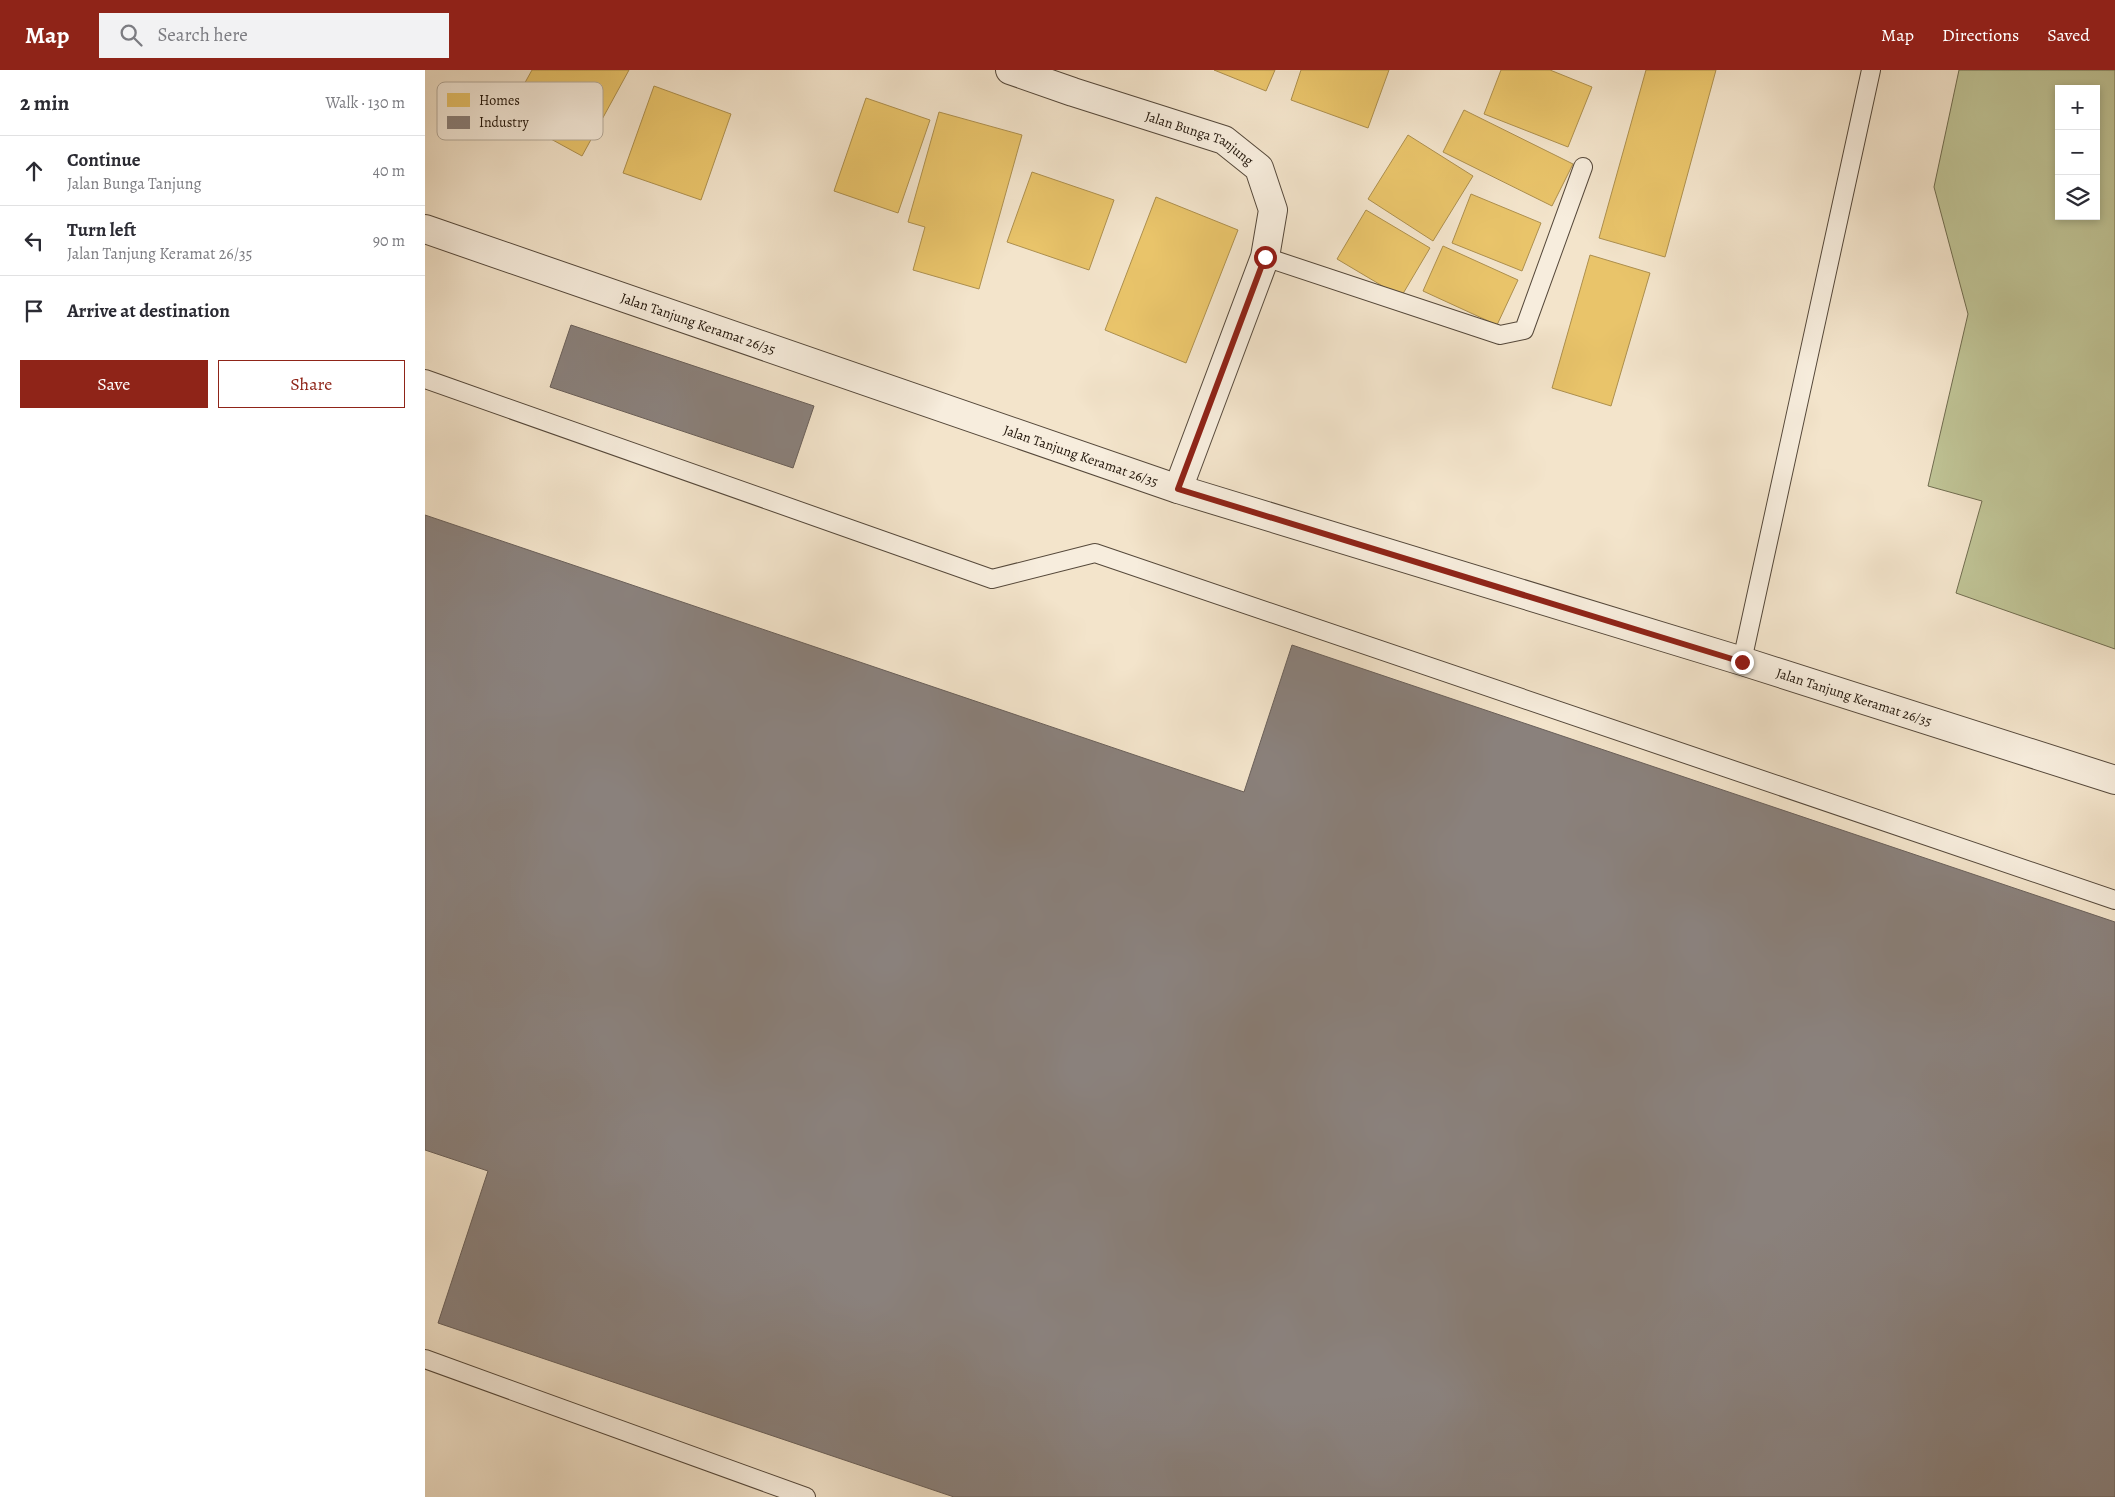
<!DOCTYPE html>
<html lang="en">
<head>
<meta charset="utf-8">
<style>
  :root { --surface:#fff; --page:#f2f2f3; --text:#2b2b33; --muted:#7c7c81; --line:#e1e1e2; --accent:#8f2418 }
  body { margin:0; font-family:Alegreya,serif; background:var(--page); color:var(--text) }
  .controls { position:absolute; right:15px; top:15px; display:grid; overflow:hidden; border-radius:0px; box-shadow:0 2px 8px #0003 }
  .controls button { width:45px; height:45px; display:grid; place-items:center; padding:0; border:0; border-bottom:1px solid var(--line); background:var(--surface); color:var(--text); font:25px sans-serif }
  .stop { position:absolute; width:15px; height:15px; margin:-11px; border:4px solid #8f2418; border-radius:50%; background:#fff }
  .stop.end { background:#8f2418; border-color:#fff; box-shadow:0 1px 5px #0008 }
  .list { margin:0; padding:0; list-style:none }
  h2 { display:flex; justify-content:space-between; align-items:center; height:65px; margin:0; padding:0 20px; font-size:21px }
  h2 small { font-size:16px; font-weight:400; color:var(--muted) }
  .list li { display:grid; grid-template-columns:32px 1fr auto; gap:15px; align-items:center; box-sizing:border-box; height:70px; padding:0 20px; border-top:1px solid var(--line) }
  .list b { display:block; font-size:19px; white-space:nowrap }
  .list p { margin:0; font-size:16px; white-space:nowrap; color:var(--muted) }
  .list em { font-size:16px; font-style:normal; color:var(--muted) }
  .actions { display:flex; gap:10px; padding:15px 20px }
  .actions a { flex:1; padding:11px 0; border:1px solid var(--accent); border-radius:0px; text-align:center; font-size:18px; color:var(--accent) }
  .actions .main { background:var(--accent); color:#fff }
  .icon { flex:none; width:28px; height:28px; fill:none; stroke:currentColor; stroke-width:2; stroke-linecap:round; stroke-linejoin:round }
  .map { position:relative; flex:none; width:1690px; height:1427px; overflow:hidden }
  header { display:flex; align-items:center; gap:30px; box-sizing:border-box; height:70px; padding:0 25px; background:var(--accent); color:#fff }
  header strong { font-size:24px }
  nav { display:flex; gap:28px; margin-inline-start:auto; font-size:18px }
  .search { width:350px; height:45px; background:var(--page); display:flex; align-items:center; gap:12px; box-sizing:border-box; padding:0 18px; border-radius:0px; color:var(--muted); font-size:19px }
  main { display:flex }
  aside { flex:1; background:var(--surface) }
  .map>svg:first-child { display:block }
</style>
</head>
<body>
<header>
<strong>Map</strong>
<div class="search"><svg class="icon" aria-label="search" viewBox="0 0 24 24"><circle cx="10" cy="10" r="6"/><path d="M15 15l6 6"/></svg>Search here</div>
<nav><a>Map</a><a>Directions</a><a>Saved</a></nav>
</header>
<main>
<aside>
<h2>2 min<small>Walk · 130 m</small></h2>
<ul class="list">
<li><svg class="icon" aria-label="ahead" viewBox="0 0 24 24"><path d="M12 20V5M6 11l6-6 6 6"/></svg><div><b>Continue</b><p>Jalan Bunga Tanjung</p></div><em>40 m</em></li>
<li><svg class="icon" aria-label="left" viewBox="0 0 24 24"><path d="M17 20v-9H6M10 6l-5 5 5 5"/></svg><div><b>Turn left</b><p>Jalan Tanjung Keramat 26/35</p></div><em>90 m</em></li>
<li><svg class="icon" aria-label="arrive" viewBox="0 0 24 24"><path d="M6 21V4h12l-3 4 3 4H6"/></svg><div><b>Arrive at destination</b></div></li>
</ul>
<div class="actions"><a class="main">Save</a><a>Share</a></div>
</aside>
<div class="map">
<svg width="1690" height="1427" viewBox="0 0 1690 1427">
  <rect width="100%" height="100%" fill="#f3e4cb"/>
  <filter id="stains"><feTurbulence type="fractalNoise" baseFrequency=".004" numOctaves="4"/><feColorMatrix values="0 0 0 0 .2 0 0 0 0 .09 0 0 0 0 .02 0 0 0 .5 -.17"/></filter>
  <radialGradient id="worn" r=".72"><stop offset=".6" stop-color="#630" stop-opacity="0"/><stop offset="1" stop-color="#630" stop-opacity=".3"/></radialGradient>
  <path fill="#bfc395" stroke="#706c4f" fill-rule="evenodd" d="M 1534,0 L 1690,0 L 1690,579 L 1531,523 L 1557,431 L 1503,416 L 1543,244 L 1509,117 ZM 1634,19 L 1671,19 L 1671,146 L 1634,146 Z"/>
  <path fill="#e9c46a" stroke="#ad8f4d" d="M 107,0 L 204,0 L 157,86 L 82,45 Z
    M 789,0 L 850,0 L 841,21 Z
    M 876,0 L 964,0 L 943,58 L 866,30 Z
    M 1076,0 L 1125,0 L 1167,17 L 1143,77 L 1059,44 Z
    M 1221,0 L 1291,0 L 1240,187 L 1174,168 Z
    M 229,16 L 306,44 L 276,130 L 198,103 Z
    M 441,28 L 505,50 L 473,143 L 409,121 Z
    M 1039,40 L 1148,94 L 1127,136 L 1018,82 Z
    M 514,42 L 597,65 L 554,219 L 488,200 L 500,157 L 483,152 Z
    M 983,65 L 1048,106 L 1008,171 L 943,129 Z
    M 607,102 L 689,130 L 664,200 L 582,172 Z
    M 1046,124 L 1116,153 L 1097,201 L 1027,173 Z
    M 731,127 L 813,160 L 761,293 L 680,260 Z
    M 941,140 L 1005,178 L 976,227 L 912,189 Z
    M 1018,176 L 1093,210 L 1072,255 L 998,221 Z
    M 1165,185 L 1225,203 L 1186,336 L 1127,318 Z"/>
  <path fill="#8a817c" stroke="#6a605a" d="M 146,255 L 389,336 L 368,398 L 125,317 Z
    M 0,445 L 819,722 L 867,575 L 1690,852 L 1690,1427 L 529,1427 L 13,1253 L 63,1101 L 0,1080 Z"/>
  <g fill="none" stroke-linecap="round" stroke-linejoin="round">
    <defs>
      <path id="lane" d="M 840,187 L 1075,265 L 1099,260 L 1158,97
        M 0,309 L 567,509 L 670,483 L 1690,830
        M 1317,591 L 1446,0
        M 0,1289 L 381,1427"/>
      <g id="street">
        <path id="s1" d="M 585,0 L 648,22 L 799,70 L 834,98 L 848,140 L 840,187 L 753,419"/>
        <path id="s2" d="M 0,159 L 753,419 L 1317,591 L 1690,710"/>
      </g>
    </defs>
    <use href="#lane" stroke="#55483a" stroke-width="20"/>
    <use href="#street" stroke="#55483a" stroke-width="30"/>
    <use href="#lane" stroke="#f7eddd" stroke-width="18"/>
    <use href="#street" stroke="#f7eddd" stroke-width="28"/>
  </g>
  <g fill="none" stroke-linecap="round" stroke-linejoin="round">
    <path stroke="#8f2418" stroke-width="6" d="M 840,187 L 753,419 L 1317,592"/>
  </g>
  <g text-anchor="middle" stroke-width="5" stroke-linejoin="round" paint-order="stroke">
    <g font-size="14" fill="#201409" stroke="#f7eddd">
      <text dy="5" stroke="none"><textPath href="#s1" startOffset="202">Jalan Bunga Tanjung</textPath></text>
      <text dy="5" stroke="none"><textPath href="#s2" startOffset="289">Jalan Tanjung Keramat 26/35</textPath></text>
      <text dy="5" stroke="none"><textPath href="#s2" startOffset="694">Jalan Tanjung Keramat 26/35</textPath></text>
      <text dy="5" stroke="none"><textPath href="#s2" startOffset="1504">Jalan Tanjung Keramat 26/35</textPath></text>
    </g>
  </g>
  <rect x="12" y="12" width="166" height="58" rx="8" fill="#f7eddd" stroke="#b6ac9d" stroke-width="1"/>
  <rect x="22" y="23" width="23" height="14" fill="#e9c46a"/>
  <rect x="22" y="46" width="23" height="13" fill="#8a817c"/>
  <g font-size="14" fill="#201409">
    <text x="54" y="35">Homes</text>
    <text x="54" y="57">Industry</text>
  </g>
  <rect width="100%" height="100%" filter="url(#stains)"/>
  <rect width="100%" height="100%" fill="url(#worn)"/>
</svg>
<div class="controls">
<button>+</button>
<button>−</button>
<button><svg class="icon" aria-label="layers" viewBox="0 0 24 24"><path d="M12 4l9 5-9 5-9-5zM3 14l9 5 9-5"/></svg></button>
</div>
<div class="stop" style="left:840px;top:187px"></div>
<div class="stop end" style="left:1317px;top:592px"></div>
</div>
</main>
</body>
</html>
